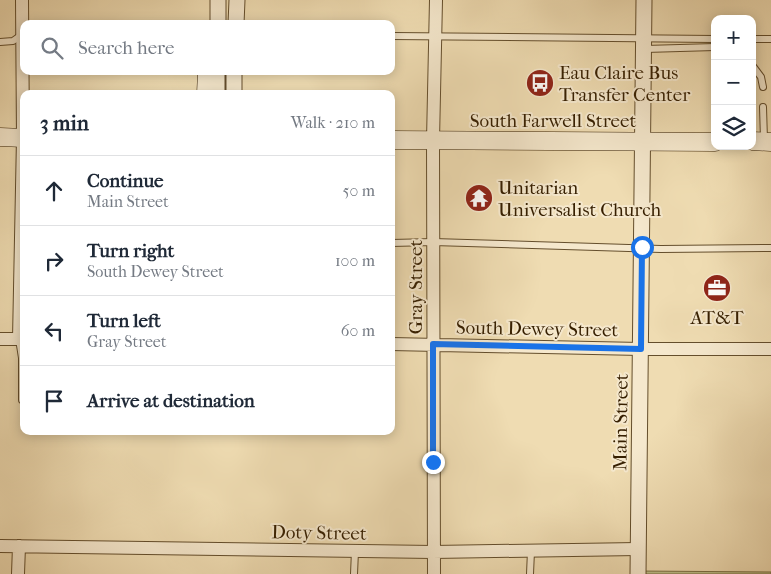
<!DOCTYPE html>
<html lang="en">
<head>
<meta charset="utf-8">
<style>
  :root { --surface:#fff; --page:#f2f2f3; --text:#1f2937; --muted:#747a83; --line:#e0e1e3 }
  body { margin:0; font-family:"IM FELL French Canon",serif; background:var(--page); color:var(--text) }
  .controls { position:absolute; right:15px; top:15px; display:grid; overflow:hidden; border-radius:10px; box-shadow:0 2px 12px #0003 }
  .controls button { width:45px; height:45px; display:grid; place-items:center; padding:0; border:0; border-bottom:1px solid var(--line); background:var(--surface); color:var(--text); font:25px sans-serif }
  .stop { position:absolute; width:15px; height:15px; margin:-11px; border:4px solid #1a73e8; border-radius:50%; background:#fff }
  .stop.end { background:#1a73e8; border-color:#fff; box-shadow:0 1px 5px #0008 }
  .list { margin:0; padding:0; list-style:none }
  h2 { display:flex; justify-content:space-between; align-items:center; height:65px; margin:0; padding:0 20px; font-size:21px }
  h2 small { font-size:16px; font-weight:400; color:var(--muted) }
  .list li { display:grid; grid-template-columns:32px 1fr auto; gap:15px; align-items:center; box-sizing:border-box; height:70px; padding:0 20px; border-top:1px solid var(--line) }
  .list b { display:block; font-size:19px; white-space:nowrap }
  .list p { margin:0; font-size:16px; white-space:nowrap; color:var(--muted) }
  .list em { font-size:16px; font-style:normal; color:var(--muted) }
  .icon { flex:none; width:28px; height:28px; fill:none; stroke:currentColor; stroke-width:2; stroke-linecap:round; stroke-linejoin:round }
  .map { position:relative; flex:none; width:771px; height:574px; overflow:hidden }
  .search { position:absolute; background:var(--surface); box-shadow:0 2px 12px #0003; left:20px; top:20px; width:375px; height:55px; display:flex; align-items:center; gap:12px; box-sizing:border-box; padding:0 18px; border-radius:10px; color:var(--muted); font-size:19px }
  .panel { position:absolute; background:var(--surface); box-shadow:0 2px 12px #0003; left:20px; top:90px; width:375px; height:345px; border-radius:10px }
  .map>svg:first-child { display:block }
</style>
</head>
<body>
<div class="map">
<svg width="771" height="574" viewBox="0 0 771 574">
  <rect width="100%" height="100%" fill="#efdcb2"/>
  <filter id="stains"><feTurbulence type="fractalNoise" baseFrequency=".004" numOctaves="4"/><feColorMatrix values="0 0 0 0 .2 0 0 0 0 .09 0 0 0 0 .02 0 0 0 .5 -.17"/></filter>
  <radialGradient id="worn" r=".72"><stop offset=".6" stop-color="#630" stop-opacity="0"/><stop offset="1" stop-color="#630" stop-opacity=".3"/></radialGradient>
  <path fill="#bdbf89" stroke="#7a6f44" d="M 638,571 L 771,572 L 771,574 L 638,574 Z"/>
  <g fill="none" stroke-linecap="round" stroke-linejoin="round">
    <defs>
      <path id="service" d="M 391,36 L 715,39
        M 752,39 L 771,39
        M 0,42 L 13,41 L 23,34
        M 645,49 L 715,47
        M 752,65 L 761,77 L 763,87
        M 763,107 L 764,140
        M 391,243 L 433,242 L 661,249 L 771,248
        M 19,339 L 22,358 L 22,400
        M 354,574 L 355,551
        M 530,574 L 531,551"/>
      <path id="minor" d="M 0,339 L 24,339
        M 19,339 L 23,138 L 22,0
        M 391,344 L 641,349 L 771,349
        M 0,546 L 433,552 L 638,549
        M 18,574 L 19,546
        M 434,574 L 433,140 L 436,0"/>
      <path id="tertiary" d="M 218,0 L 218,24
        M 236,24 L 237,0
        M 217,94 L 217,71
        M 234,94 L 234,71
        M 638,574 L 644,0"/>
      <path id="secondary" d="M 206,94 L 207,71
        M 0,137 L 24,138
        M 391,140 L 715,142
        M 752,141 L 771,142"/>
    </defs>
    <use href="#service" stroke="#644e2c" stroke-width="8"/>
    <use href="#minor" stroke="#644e2c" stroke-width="14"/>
    <use href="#tertiary" stroke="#644e2c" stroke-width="17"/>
    <use href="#secondary" stroke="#361f00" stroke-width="19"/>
    <use href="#service" stroke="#f5e8cd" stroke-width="6"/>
    <use href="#minor" stroke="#f5e8cd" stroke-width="12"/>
    <use href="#tertiary" stroke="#f5e8cd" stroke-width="15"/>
    <use href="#secondary" stroke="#f5e8cd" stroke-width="18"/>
  </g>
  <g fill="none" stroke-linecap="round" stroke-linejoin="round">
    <path stroke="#1a73e8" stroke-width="6" d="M 433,462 L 433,344 L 641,349 L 642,247"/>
  </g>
  <defs>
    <symbol id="bus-disc" viewBox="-11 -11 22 22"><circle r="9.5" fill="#8f2418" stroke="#f5e8cd"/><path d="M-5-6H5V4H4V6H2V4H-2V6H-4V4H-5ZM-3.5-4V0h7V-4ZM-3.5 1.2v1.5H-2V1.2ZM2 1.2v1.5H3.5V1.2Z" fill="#fff"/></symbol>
    <symbol id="temple-disc" viewBox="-11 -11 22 22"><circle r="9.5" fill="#8f2418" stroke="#f5e8cd"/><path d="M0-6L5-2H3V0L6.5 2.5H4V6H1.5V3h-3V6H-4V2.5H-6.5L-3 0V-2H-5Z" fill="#fff"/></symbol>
    <symbol id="office-disc" viewBox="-11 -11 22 22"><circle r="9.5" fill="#8f2418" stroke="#f5e8cd"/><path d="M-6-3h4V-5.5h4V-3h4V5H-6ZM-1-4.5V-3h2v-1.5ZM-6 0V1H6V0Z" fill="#fff"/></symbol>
  </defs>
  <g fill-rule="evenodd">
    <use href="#bus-disc" x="524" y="67" width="32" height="32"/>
    <use href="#temple-disc" x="463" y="182" width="32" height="32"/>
    <use href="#office-disc" x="701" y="272" width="32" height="32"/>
  </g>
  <g text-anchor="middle" stroke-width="4" stroke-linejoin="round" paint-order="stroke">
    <g font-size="19" fill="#361f00" stroke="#f5e8cd" text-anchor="start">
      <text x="559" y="79">Eau Claire Bus<tspan x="559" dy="22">Transfer Center</tspan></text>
      <text x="498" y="194">Unitarian<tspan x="498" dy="22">Universalist Church</tspan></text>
      <text x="717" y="324" text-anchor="middle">AT&amp;T</text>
    </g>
    <g font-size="19" fill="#361f00" stroke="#f5e8cd">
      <text x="553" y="127">South Farwell Street</text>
      <text transform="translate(415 287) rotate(-90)" y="7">Gray Street</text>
      <text transform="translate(537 328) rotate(1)" y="7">South Dewey Street</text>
      <text transform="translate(620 422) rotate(-89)" y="7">Main Street</text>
      <text transform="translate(319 532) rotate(1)" y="7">Doty Street</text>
    </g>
  </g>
  <rect width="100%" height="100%" filter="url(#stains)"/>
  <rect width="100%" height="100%" fill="url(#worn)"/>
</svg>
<div class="controls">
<button>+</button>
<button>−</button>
<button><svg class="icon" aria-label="layers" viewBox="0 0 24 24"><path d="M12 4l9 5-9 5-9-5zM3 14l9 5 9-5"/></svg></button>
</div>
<div class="stop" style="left:642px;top:247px"></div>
<div class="stop end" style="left:433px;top:462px"></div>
<div class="search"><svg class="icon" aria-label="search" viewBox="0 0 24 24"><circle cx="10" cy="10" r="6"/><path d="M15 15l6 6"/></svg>Search here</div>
<section class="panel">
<h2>3 min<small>Walk · 210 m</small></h2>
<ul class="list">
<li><svg class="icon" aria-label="ahead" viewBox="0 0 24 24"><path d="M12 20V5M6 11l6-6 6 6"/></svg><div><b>Continue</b><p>Main Street</p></div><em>50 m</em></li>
<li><svg class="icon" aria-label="right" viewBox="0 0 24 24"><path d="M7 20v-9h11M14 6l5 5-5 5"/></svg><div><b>Turn right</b><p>South Dewey Street</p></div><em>100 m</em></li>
<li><svg class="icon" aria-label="left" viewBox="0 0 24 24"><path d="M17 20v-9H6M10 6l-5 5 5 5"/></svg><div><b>Turn left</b><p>Gray Street</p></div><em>60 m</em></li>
<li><svg class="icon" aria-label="arrive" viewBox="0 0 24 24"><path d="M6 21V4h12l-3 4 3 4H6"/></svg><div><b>Arrive at destination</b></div></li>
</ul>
</section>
</div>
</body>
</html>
